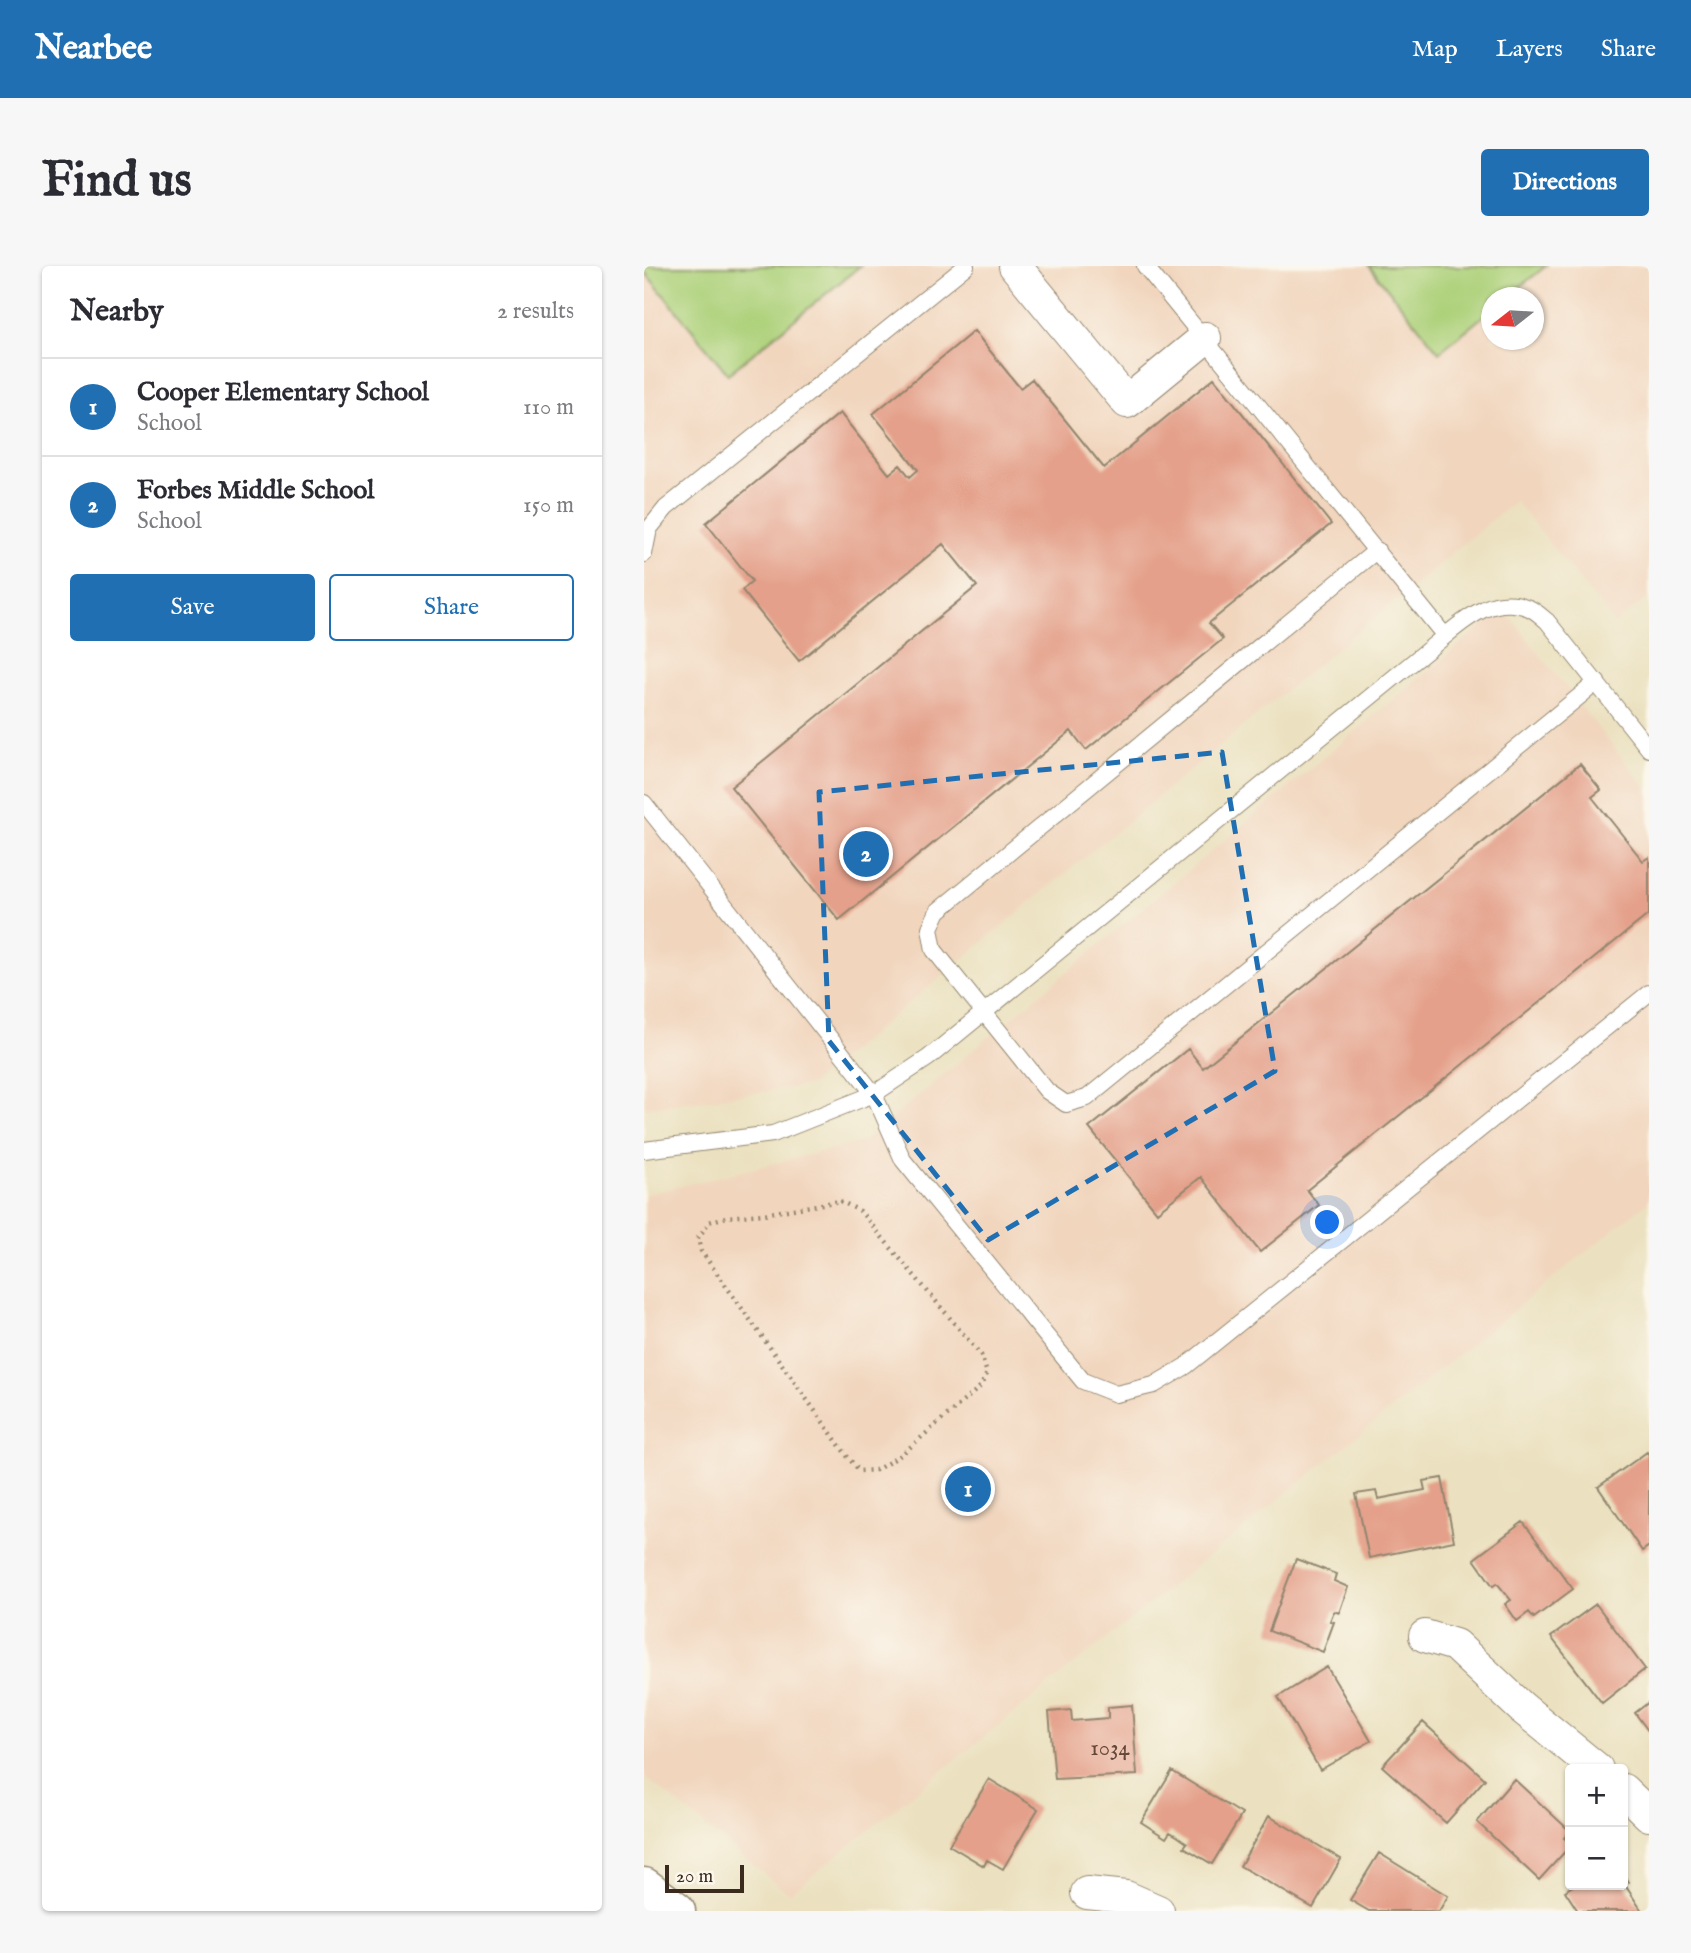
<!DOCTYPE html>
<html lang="en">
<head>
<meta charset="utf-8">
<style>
  :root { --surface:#fff; --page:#f7f7f7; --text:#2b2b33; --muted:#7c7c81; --line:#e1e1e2; --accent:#1f6fb2 }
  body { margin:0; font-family:"IM FELL English",serif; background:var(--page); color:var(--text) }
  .controls { position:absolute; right:21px; bottom:21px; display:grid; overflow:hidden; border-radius:7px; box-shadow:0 2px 5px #0004 }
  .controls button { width:63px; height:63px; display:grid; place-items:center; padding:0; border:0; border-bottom:2px solid var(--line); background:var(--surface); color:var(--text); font:35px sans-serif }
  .compass { position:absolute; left:837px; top:21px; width:63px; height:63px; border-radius:50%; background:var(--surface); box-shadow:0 2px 5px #0004; rotate:253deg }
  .scale { position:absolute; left:21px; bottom:18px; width:79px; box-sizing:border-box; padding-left:7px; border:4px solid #3b2a1e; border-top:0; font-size:19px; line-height:24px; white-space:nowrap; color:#3b2a1e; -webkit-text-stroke:5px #fbf7ec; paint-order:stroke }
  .you { position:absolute; left:684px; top:957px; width:24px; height:24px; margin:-18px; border:5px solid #fff; border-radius:50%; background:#1a73e8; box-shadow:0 0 0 10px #1a73e833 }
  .badge { display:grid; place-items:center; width:46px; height:46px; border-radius:50%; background:var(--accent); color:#fff; font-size:23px; font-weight:700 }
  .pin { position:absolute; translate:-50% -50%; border:4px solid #fff; box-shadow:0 2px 7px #0006 }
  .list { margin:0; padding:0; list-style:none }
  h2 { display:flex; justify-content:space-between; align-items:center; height:91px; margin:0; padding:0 28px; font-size:30px }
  h2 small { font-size:23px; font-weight:400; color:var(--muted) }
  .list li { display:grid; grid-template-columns:46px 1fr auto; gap:21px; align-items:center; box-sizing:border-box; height:98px; padding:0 28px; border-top:2px solid var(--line) }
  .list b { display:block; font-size:26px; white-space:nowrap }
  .list p { margin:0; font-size:23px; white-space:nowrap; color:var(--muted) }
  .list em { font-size:23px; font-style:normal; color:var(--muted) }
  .actions { display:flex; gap:14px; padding:21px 28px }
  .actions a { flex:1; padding:16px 0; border:2px solid var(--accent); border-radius:7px; text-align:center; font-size:24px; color:var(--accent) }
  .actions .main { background:var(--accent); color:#fff }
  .map { position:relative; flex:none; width:1005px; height:1645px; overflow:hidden; border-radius:7px }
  header { display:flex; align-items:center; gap:42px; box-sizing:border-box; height:98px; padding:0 35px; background:var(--accent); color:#fff }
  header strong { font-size:33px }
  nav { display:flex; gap:38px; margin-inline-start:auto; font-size:24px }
  .intro { display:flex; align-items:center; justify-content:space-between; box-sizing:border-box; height:168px; padding:0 42px }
  h1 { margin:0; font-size:49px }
  .button { padding:18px 32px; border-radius:7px; background:var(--accent); color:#fff; font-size:24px; font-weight:700 }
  main { display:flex; gap:42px; padding:0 42px }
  aside { flex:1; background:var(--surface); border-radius:7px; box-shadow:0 2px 5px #0004 }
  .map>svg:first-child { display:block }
</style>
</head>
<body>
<header>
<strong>Nearbee</strong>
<nav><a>Map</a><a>Layers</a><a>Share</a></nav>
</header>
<div class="intro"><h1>Find us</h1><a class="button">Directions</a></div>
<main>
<aside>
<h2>Nearby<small>2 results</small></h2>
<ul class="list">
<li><span class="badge">1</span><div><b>Cooper Elementary School</b><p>School</p></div><em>110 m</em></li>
<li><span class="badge">2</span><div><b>Forbes Middle School</b><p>School</p></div><em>150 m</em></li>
</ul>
<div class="actions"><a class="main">Save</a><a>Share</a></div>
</aside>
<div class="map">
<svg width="1005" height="1645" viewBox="0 0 1005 1645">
  <rect width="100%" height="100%" fill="#fbf7ec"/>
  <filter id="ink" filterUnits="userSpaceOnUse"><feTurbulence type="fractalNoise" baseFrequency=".0143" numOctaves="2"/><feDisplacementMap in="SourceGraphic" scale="14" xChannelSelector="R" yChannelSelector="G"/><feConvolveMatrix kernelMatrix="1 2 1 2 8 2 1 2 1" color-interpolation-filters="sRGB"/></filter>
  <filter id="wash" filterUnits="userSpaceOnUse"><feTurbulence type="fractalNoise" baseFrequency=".00686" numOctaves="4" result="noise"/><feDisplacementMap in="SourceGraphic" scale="28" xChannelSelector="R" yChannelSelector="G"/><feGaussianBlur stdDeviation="1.57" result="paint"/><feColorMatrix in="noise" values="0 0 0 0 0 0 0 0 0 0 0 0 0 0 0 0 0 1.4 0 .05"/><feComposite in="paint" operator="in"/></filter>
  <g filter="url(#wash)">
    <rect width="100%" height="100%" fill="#ebe1c0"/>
    <path fill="#f1d5bd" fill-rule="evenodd" d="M 0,0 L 1005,0 L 1005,331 L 971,357 L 871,235 L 166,819 L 0,842 ZM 848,32 L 890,32 L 890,74 L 848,74 Z
      M 859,342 L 1005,526 L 1005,935 L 145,1628 L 0,1510 L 0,929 L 219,876 Z"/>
    <path fill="#add17a" stroke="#747e4c" stroke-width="2" d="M 0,0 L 216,0 L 84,108 L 0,5 Z
      M 725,0 L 902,0 L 863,31 L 848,32 L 847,44 L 795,86 Z"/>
    <g id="blocks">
      <path fill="#e4a08a" d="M 330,65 L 376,122 L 388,113 L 460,202 L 570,112 L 687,258 L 565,357 L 579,373 L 442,484 L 427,465 L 195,654 L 87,521 L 333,320 L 299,278 L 155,395 L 98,324 L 108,315 L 62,257 L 196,147 L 245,208 L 256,199 L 266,211 L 274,204 L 229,148 Z
        M 936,498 L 957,524 L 948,531 L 999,595 L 1005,591 L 1005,648 L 663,924 L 675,939 L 616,986 L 557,911 L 513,946 L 445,862 L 544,783 L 559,802 Z
        M 1003,1186 L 1005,1189 L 1005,1280 L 998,1285 L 954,1221 Z
        M 798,1212 L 810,1275 L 725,1292 L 712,1228 L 732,1225 L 734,1233 L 781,1224 L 779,1215 Z
        M 879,1256 L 929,1323 L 890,1352 L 885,1346 L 873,1355 L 861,1338 L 867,1334 L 853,1317 L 849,1320 L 830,1293 Z
        M 652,1293 L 692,1308 L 690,1315 L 704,1321 L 695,1347 L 690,1345 L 686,1355 L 690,1356 L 679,1386 L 625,1365 Z
        M 952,1338 L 1001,1403 L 958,1437 L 907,1371 Z
        M 683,1401 L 727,1475 L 676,1504 L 634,1431 Z
        M 1005,1436 L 1005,1466 L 991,1447 Z
        M 488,1439 L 493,1509 L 411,1513 L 405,1446 L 427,1444 L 428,1455 L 464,1452 L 464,1441 Z
        M 779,1456 L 841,1513 L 802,1557 L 738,1500 Z
        M 528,1505 L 598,1548 L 568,1598 L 540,1581 L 543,1577 L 533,1570 L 526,1566 L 522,1572 L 497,1556 Z
        M 345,1513 L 394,1543 L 359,1603 L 343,1594 L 340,1600 L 305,1579 Z
        M 870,1513 L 926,1565 L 920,1572 L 926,1577 L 926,1580 L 895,1614 L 833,1556 Z
        M 625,1550 L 697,1593 L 669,1642 L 596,1600 Z
        M 735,1587 L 804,1630 L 795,1645 L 725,1645 L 706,1634 Z
        M 979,1606 L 985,1616 L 981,1619 L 998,1645 L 934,1645 L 921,1625 L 930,1619 L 979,1619 Z"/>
    </g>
  </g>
  <g filter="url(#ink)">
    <use href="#blocks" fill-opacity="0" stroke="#93866f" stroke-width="2"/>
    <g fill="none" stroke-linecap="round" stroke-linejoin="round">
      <defs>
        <path id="service" d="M 501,0 L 801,370
          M 733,284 L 294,645 L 286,662 L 290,684 L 403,825 L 422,838 L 443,832 L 953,416
          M 0,288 L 5,263 L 22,242 L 322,0
          M 0,537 L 230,828 L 259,894 L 439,1115 L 472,1128 L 510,1119 L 542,1100 L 1005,727
          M 0,884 L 129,868 L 230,828 L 284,792 L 801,370 C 825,350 852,328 885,342 C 892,345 898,351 903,355 L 1005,483"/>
        <path id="minor" d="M 371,0 L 483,136 L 561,72
          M 781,1370 L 811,1379 L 877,1441 L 953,1503
          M 979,1524 L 1005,1549
          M 443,1627 L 482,1631 L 514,1645"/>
        <path id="secondary" d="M 0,1621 L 32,1645"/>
      </defs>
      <use href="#service" stroke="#93866f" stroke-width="18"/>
      <use href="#minor" stroke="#93866f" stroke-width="34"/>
      <use href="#secondary" stroke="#93866f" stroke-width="41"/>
      <path stroke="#93866f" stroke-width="4.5" stroke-dasharray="2 5" stroke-linecap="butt" d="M 196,935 L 216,945 L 337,1089 L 343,1107 L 337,1120 L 257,1189 L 232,1204 L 216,1205 L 206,1194 L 57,985 L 54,972 L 65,956 L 82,951 L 120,948 Z"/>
      <use href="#service" stroke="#fff" stroke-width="16"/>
      <use href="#minor" stroke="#fff" stroke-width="32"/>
      <use href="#secondary" stroke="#fff" stroke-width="38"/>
    </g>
  </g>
  <path fill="none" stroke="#1f6fb2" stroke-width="5" stroke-dasharray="14 9" stroke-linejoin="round" d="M 578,486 L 631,805 L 344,974 L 185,775 L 175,526 Z"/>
  <g text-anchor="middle" stroke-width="6" stroke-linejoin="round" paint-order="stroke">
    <g font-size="23" fill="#654839">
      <text x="466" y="1489">1034</text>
    </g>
  </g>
</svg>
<div class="controls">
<button>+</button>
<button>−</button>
</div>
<svg class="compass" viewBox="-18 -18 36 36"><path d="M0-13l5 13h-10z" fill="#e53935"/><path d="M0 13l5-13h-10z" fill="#7c7c81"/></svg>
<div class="scale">20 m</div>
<div class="you"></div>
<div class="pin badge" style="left:324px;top:1223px">1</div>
<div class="pin badge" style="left:222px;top:588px">2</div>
</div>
</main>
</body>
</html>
